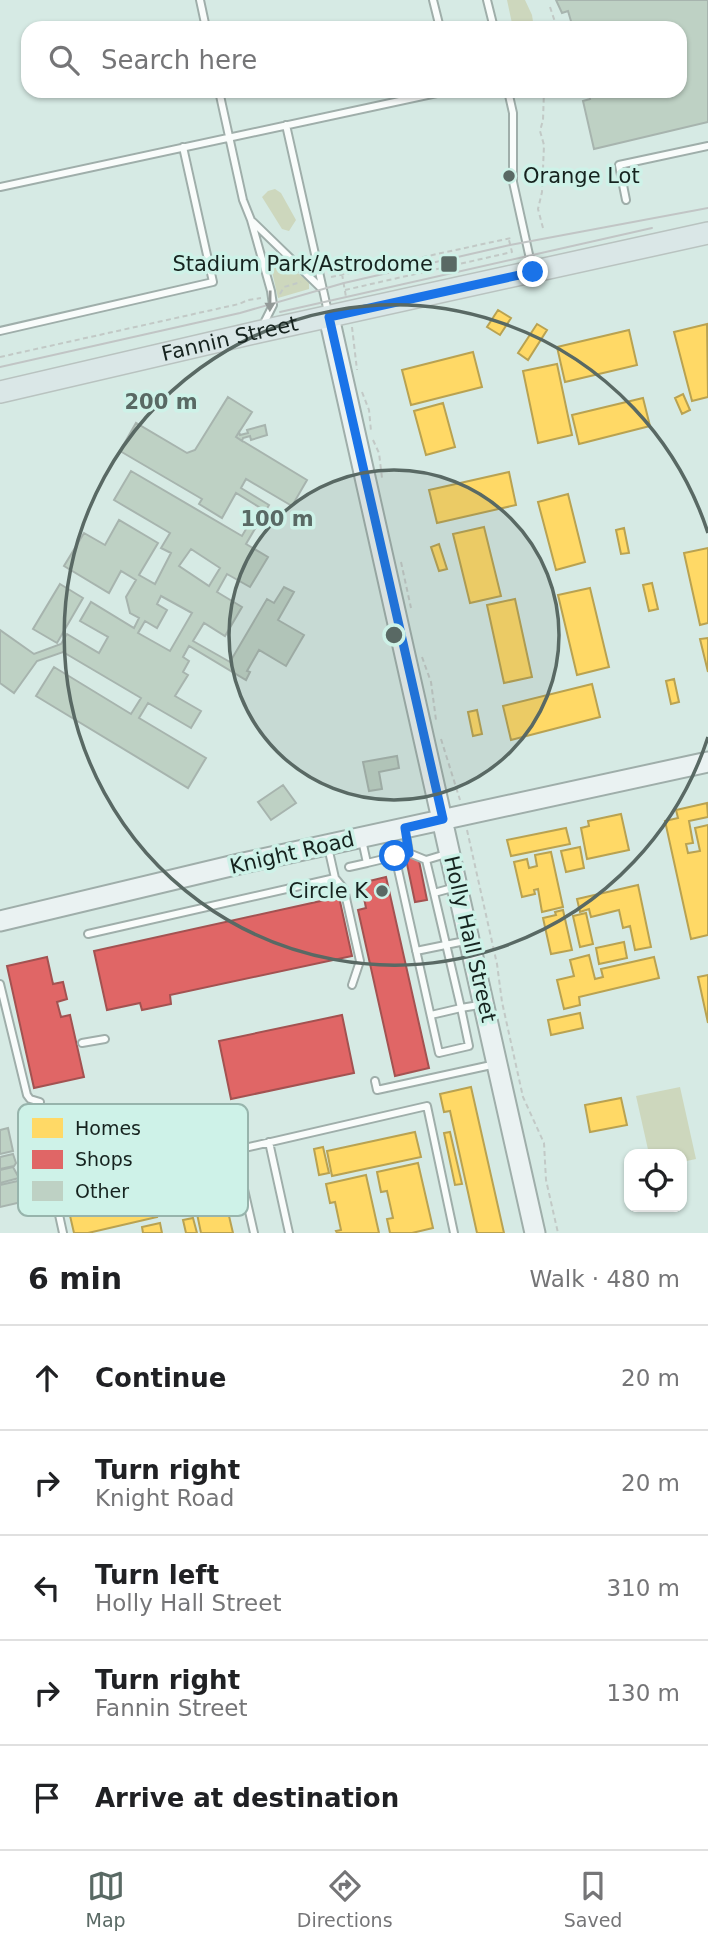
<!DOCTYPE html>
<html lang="en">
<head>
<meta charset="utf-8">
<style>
  :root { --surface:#fff; --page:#f2f2f2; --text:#202124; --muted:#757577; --line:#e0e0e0; --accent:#596964 }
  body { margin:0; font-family:"DejaVu Sans",sans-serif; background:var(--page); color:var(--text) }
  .controls { position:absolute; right:21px; bottom:21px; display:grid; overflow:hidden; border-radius:14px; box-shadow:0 2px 5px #0004 }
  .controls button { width:63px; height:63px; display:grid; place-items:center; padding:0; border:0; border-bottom:2px solid var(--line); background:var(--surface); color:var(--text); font:35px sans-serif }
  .stop { position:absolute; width:21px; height:21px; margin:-16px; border:5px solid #1a73e8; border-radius:50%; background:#fff }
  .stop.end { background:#1a73e8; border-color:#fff; box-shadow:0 2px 7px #0008 }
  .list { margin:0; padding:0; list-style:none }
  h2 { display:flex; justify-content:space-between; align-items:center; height:91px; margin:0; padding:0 28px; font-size:30px }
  h2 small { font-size:23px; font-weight:400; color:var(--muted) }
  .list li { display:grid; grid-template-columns:46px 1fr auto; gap:21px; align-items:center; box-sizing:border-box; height:105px; padding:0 28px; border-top:2px solid var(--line) }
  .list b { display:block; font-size:26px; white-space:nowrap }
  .list p { margin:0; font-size:23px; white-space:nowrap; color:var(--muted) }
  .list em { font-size:23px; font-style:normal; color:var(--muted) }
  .icon { flex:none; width:38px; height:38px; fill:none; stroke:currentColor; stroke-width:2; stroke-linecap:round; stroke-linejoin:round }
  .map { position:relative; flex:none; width:708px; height:1233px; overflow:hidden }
  .search { position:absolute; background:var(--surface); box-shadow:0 2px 5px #0004; left:21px; right:21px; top:21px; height:77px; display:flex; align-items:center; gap:18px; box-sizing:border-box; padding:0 24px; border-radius:21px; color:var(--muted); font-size:26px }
  .sheet { height:616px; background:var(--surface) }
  nav { display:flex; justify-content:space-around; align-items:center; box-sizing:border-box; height:98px; border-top:2px solid var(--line); background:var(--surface); font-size:19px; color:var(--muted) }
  nav a { display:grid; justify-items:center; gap:4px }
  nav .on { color:var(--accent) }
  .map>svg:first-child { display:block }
</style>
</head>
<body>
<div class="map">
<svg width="708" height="1233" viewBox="0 0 708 1233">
  <rect width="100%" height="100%" fill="#d6eae4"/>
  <path fill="#cdd7bd" d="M 507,0 L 525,0 L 532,15 L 534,28 L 513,28 Z
    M 275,189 L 281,193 L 296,220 L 289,231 L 282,229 L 262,197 L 268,191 Z
    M 272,265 C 288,265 298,272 309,283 L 309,289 L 278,298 L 271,267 Z
    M 680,1087 L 696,1159 L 682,1162 L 682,1154 L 649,1154 L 636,1096 Z"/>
  <path fill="#ffd966" stroke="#b9a251" stroke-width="2" d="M 498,310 L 511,318 L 500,335 L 487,327 Z
    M 537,324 L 547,330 L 528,360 L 518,353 Z
    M 707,324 L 708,397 L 692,401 L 674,332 Z
    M 629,330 L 637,365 L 565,382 L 557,347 Z
    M 473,352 L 482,387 L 411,405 L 402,370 Z
    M 557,364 L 572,435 L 538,443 L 523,371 Z
    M 683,394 L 690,410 L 682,414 L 675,398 Z
    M 643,398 L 650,426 L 579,444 L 572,415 Z
    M 443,403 L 455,447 L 426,455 L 414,411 Z
    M 509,472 L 516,505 L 437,523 L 429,490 Z
    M 568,494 L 585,562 L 556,570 L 538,502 Z
    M 484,527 L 501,596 L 470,603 L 453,534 Z
    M 624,528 L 629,553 L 621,554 L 616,530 Z
    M 439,544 L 447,569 L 439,571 L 431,547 Z
    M 708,548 L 708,623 L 700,625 L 684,553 Z
    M 652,583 L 658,609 L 649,611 L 643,585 Z
    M 590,588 L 609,667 L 577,675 L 558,595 Z
    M 515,599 L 532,677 L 504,683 L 487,605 Z
    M 708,638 L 708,672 L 700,639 Z
    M 674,679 L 679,702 L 671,704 L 666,681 Z
    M 592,684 L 600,717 L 511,740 L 503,706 Z
    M 477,710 L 482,734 L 473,736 L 468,712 Z
    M 707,803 L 708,817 L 689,821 L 693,843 L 686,844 L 688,853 L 700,851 L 695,828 L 708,825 L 708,935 L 691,939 L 665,821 L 678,818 L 676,810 Z
    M 621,814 L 629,850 L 587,859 L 581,828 L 589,826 L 588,821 Z
    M 566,828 L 570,844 L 511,856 L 507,840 Z
    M 580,847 L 584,868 L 566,872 L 561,851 Z
    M 551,852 L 563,907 L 542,912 L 538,889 L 534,890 L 535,894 L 522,897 L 514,862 L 527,859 L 529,868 L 537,866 L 535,855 Z
    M 638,885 L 651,947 L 635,950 L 630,926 L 623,928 L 619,910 L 591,917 L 589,909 L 580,912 L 577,899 Z
    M 563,910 L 572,950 L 551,954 L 543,918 L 556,915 L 555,912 Z
    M 586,913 L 593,944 L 580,947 L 573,916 Z
    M 624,942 L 627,958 L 599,964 L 596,948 Z
    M 589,955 L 595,979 L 603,977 L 601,969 L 654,957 L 659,978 L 579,997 L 580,1005 L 564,1009 L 557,980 L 574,976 L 570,960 Z
    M 708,975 L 708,1023 L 698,977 Z
    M 580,1013 L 583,1028 L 551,1035 L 548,1020 Z
    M 471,1087 L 504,1233 L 477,1233 L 450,1111 L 444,1112 L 440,1094 Z
    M 621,1098 L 627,1125 L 590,1132 L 585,1105 Z
    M 415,1132 L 421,1157 L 332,1176 L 327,1151 Z
    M 450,1132 L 462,1184 L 455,1185 L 444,1133 Z
    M 323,1147 L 329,1173 L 319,1175 L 314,1149 Z
    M 418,1163 L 433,1228 L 412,1233 L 390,1233 L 387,1219 L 393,1218 L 387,1191 L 381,1192 L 377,1172 Z
    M 219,1173 L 233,1233 L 201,1233 L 190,1180 Z
    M 366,1175 L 379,1233 L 337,1233 L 336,1231 L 341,1230 L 335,1202 L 330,1203 L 326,1184 Z
    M 150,1188 L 157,1217 L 88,1233 L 74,1233 L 68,1207 Z
    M 193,1218 L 197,1233 L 186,1233 L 183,1220 Z
    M 160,1223 L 162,1233 L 143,1233 L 142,1227 Z"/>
  <path fill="#e06666" stroke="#a35251" stroke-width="2" d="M 418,856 L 427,900 L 415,902 L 406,859 Z
    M 386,877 L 429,1068 L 395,1076 L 358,910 L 366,908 L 361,883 Z
    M 339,897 L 352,956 L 170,995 L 171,1004 L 142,1010 L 140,1003 L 107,1010 L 94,951 Z
    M 47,957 L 53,984 L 63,982 L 67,999 L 57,1002 L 61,1017 L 70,1015 L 84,1077 L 34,1088 L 7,966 Z
    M 342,1015 L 354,1073 L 231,1099 L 219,1041 Z"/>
  <path fill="#bed1c4" stroke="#a7b4ae" stroke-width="2" fill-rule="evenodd" d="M 556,0 L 708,0 L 708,122 L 594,149 L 583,101 L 590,99 L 588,91 L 680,91 L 680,28 L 573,28 L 568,11 L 562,13 Z
    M 228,397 L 252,412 L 236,437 L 307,480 L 292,506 L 246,479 L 241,488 L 269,505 L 246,544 L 268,557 L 250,587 L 227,574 L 217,592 L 242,607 L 225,636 L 204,623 L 193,641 L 230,662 L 267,599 L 274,603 L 284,587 L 294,592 L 278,620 L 304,635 L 286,666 L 259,650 L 247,671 L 250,672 L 246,680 L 189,646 L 183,657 L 189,661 L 183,672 L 188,675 L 175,696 L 201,711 L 191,728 L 148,703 L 139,718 L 206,758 L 188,788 L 36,696 L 54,667 L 131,714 L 141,698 L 63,652 L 37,661 L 14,693 L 0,683 L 0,630 L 34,654 L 61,644 L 67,634 L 99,653 L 108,637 L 80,621 L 91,602 L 134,628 L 139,618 L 130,613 L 126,597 L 136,580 L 121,571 L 109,593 L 64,566 L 84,533 L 105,545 L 119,520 L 158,543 L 139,575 L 155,584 L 171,553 L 161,548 L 170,533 L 114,500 L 131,471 L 242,536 L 259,507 L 236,493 L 222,518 L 199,504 L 202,499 L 120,451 L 136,423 L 187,453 L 195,450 ZM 191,549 L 220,568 L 209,586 L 179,566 ZM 161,596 L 192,613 L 170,651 L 138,633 L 145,621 L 157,628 L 167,610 L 157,604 Z
    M 265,425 L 267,435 L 251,440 L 250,436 L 243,438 L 242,441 L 236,437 L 239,432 L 240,435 L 248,433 L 247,430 Z
    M 60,584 L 83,598 L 57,643 L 33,629 Z
    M 397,756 L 399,768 L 379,772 L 382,789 L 369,791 L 363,762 Z
    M 283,785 L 296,803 L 271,820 L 258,802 Z
    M 8,1128 L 13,1151 L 0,1154 L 0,1130 Z
    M 13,1154 L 16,1163 L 14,1166 L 0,1169 L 0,1157 Z
    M 13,1167 L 19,1178 L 0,1183 L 0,1170 Z
    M 22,1180 L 26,1201 L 0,1207 L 0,1185 Z"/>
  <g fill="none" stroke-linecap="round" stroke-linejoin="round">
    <defs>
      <path id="lane" d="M 200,0 L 206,28
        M 433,0 L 440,28
        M 487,0 L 494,28
        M 219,91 L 243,200 L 251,220 L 271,291 L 273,305 L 263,325
        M 508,91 L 513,113 L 513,182 L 532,268
        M 286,125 L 328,312
        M 0,187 L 446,91
        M 626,200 L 619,165 L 708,146
        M 253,222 L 321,288
        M 0,331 L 213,282 L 183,147
        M 362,840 L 367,863 L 409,853 L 405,829
        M 328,847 L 335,878 L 344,889 L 360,961 L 352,985
        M 409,853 L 426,860
        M 446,854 L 426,860 L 434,893 L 456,887
        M 395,856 L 439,1053 L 469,1046 L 461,1008 L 431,1015
        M 349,867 L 367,863
        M 434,893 L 461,1008 L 479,1005
        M 88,934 L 335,878
        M 416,951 L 465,941
        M 0,984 L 27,1095 L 30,1099 L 40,1102
        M 82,1043 L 105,1039
        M 375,1081 L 377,1090 L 496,1064
        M 104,1132 L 143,1125
        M 269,1142 L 289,1233
        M 235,1150 L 254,1233
        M 63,1233 L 54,1192 L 427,1106 L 454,1233"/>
      <path id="secondary" d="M 329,317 L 535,1233
        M 0,921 L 239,864 L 708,762"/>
      <g id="primary">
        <path id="s1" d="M 0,392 L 258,332 L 708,233"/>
      </g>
    </defs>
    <use href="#lane" stroke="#9faeaa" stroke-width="10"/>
    <use href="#secondary" stroke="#9faeaa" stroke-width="23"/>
    <use href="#primary" stroke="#b9c3c0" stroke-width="24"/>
    <path stroke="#c2c9c6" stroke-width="2" stroke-dasharray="5 3.5" stroke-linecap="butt" d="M 550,7 L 557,28
      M 543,228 L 538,209 L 542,192 L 544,145 L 540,131 L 543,120 L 544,91
      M 342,274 L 346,297
      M 331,277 L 511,238
      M 345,290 L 512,252 L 509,240
      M 280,294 L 284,287 L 301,282
      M 352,327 L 357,370
      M 0,357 L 239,304 L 248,300 L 261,298
      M 362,392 L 369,410 L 371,431
      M 373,440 L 379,453 L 382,478
      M 401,562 L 411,608
      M 422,657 L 431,682 L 436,720
      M 441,739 L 460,800
      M 467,830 L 497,964 L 502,1002 L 523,1097 L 544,1143 L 546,1180 L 558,1233"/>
    <use href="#lane" stroke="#f9fcfb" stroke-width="6"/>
    <use href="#secondary" stroke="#eaf2f2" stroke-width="19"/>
    <use href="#primary" stroke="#dae7e7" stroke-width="21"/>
    <path stroke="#c1c5c5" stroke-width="2" d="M 280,312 L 652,228
      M 0,367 L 240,313 L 344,283 L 510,245 L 708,208"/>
  </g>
  <defs><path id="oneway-solid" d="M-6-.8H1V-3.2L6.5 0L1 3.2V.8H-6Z" transform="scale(1.75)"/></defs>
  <use fill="#939a98" href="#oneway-solid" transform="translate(270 301) rotate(91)"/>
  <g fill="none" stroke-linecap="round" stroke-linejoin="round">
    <path stroke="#1a73e8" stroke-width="9" d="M 395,856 L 409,853 L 405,828 L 443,819 L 329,317 L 533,272"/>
  </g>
  <circle cx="394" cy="635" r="165" fill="#596964" fill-opacity=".12"/>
  <g fill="none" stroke="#596964" stroke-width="3.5">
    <circle cx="394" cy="635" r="165"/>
    <path d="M708 737A330 330 0 1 1 708 533"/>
  </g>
  <g fill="#596964" stroke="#cef2e8" stroke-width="2.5">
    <circle cx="509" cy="176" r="7"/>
    <rect x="440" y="255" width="18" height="18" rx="3.5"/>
    <circle cx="382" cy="891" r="7"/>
  </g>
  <g text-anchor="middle" stroke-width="7" stroke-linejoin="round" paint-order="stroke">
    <g font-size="21" fill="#16231f" stroke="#cef2e8" text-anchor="end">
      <text x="523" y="183" text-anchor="start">Orange Lot</text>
      <text x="433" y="271">Stadium Park/Astrodome</text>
      <text x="368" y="898">Circle K</text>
    </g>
    <g font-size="21" fill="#16231f" stroke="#cef2e8">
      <text dy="7" stroke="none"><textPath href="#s1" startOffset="236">Fannin Street</textPath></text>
      <text transform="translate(292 853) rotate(-13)" y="7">Knight Road</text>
      <text transform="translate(470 939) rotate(77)" y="7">Holly Hall Street</text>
    </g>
  </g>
  <rect x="18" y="1104" width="230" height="112" rx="10" fill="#cef2e8" stroke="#97b4ac" stroke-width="2"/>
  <rect x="32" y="1118" width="31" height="20" fill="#ffd966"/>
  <rect x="32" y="1150" width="31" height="19" fill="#e06666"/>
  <rect x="32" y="1181" width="31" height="20" fill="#bed1c4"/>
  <g font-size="19" fill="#16231f">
    <text x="75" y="1135">Homes</text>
    <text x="75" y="1166">Shops</text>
    <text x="75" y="1198">Other</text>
  </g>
  <circle cx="394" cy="635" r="10" fill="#596964" stroke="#cef2e8" stroke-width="3.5"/>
  <g font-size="21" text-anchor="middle" font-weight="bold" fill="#596964" stroke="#cef2e8" stroke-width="7" stroke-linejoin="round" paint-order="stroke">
    <text x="161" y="409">200 m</text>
    <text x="277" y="526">100 m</text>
  </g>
</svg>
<div class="controls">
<button><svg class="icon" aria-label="locate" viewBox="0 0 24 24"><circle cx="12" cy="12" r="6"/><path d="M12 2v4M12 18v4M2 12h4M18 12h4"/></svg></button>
</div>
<div class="stop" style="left:395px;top:856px"></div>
<div class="stop end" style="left:533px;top:272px"></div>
<div class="search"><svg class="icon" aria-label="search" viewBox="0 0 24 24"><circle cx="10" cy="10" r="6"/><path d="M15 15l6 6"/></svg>Search here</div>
</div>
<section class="sheet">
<h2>6 min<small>Walk · 480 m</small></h2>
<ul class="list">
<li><svg class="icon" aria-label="ahead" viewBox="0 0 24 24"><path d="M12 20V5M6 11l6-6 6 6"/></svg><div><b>Continue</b></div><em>20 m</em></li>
<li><svg class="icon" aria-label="right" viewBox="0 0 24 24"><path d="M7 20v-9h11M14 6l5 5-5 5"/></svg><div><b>Turn right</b><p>Knight Road</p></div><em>20 m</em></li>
<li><svg class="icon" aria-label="left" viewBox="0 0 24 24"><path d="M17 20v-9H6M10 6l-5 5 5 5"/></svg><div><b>Turn left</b><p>Holly Hall Street</p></div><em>310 m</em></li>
<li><svg class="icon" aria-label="right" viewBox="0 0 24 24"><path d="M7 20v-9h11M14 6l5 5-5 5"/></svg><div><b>Turn right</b><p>Fannin Street</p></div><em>130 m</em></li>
<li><svg class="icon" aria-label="arrive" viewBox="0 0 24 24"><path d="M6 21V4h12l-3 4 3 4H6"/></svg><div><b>Arrive at destination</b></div></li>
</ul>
</section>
<nav>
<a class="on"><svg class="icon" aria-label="map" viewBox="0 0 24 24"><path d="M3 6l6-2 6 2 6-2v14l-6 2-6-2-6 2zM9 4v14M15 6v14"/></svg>Map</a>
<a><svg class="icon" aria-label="directions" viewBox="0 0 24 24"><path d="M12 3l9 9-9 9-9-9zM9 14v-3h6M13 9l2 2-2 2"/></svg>Directions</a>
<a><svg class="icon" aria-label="saved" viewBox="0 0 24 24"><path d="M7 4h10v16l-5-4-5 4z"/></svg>Saved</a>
</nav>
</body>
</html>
